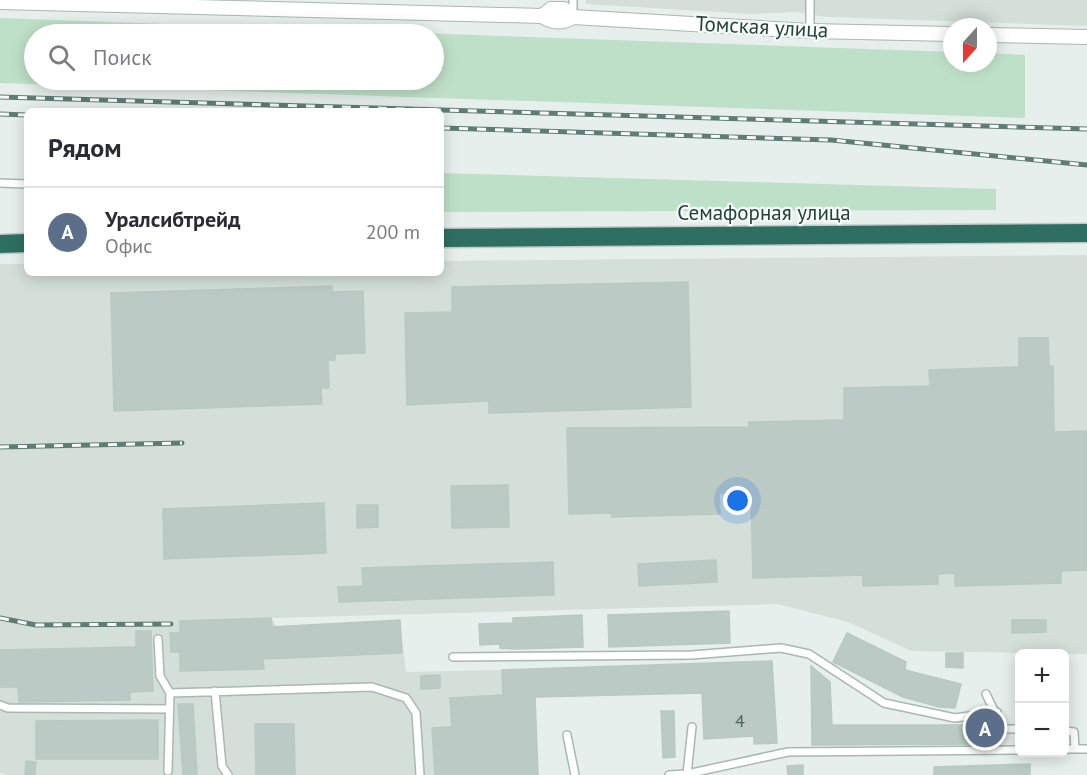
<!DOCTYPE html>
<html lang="ru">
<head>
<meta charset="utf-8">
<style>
  :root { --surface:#fff; --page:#f2f2f3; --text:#2b2b33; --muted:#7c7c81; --line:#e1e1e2; --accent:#0f766e }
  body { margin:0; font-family:"PT Sans",sans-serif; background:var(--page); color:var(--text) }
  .controls { position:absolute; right:18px; bottom:18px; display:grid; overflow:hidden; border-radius:9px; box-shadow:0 3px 15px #0003 }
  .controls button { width:54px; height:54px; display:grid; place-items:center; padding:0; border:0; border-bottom:2px solid var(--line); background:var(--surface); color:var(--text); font:30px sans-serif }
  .compass { position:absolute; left:943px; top:18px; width:54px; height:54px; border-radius:50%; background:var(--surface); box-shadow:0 3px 15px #0003; rotate:201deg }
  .you { position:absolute; left:738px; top:501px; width:21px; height:21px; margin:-15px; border:4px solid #fff; border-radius:50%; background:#1a73e8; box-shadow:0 0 0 9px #1a73e833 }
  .badge { display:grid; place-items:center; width:39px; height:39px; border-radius:50%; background:var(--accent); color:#fff; font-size:20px; font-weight:700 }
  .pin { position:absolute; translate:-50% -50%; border:3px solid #fff; box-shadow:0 2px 6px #0006 }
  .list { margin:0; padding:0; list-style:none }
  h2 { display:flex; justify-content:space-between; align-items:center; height:78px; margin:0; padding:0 24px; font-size:26px }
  h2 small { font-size:20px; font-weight:400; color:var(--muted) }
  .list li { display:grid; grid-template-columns:39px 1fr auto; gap:18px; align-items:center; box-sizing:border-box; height:90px; padding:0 24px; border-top:2px solid var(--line) }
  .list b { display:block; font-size:22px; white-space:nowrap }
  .list p { margin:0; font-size:20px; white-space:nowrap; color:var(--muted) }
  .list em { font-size:20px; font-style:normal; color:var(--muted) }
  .icon { flex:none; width:33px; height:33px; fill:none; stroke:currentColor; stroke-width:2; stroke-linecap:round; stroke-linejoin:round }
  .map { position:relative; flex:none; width:1087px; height:775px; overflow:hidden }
  .search { position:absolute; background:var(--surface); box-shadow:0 3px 15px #0003; left:24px; top:24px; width:420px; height:66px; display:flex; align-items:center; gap:15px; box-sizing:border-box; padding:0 21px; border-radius:33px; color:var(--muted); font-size:22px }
  .panel { position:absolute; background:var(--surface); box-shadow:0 3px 15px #0003; left:24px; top:108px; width:420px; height:168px; border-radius:9px }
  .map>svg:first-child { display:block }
</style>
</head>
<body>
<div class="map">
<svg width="1087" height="775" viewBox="0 0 1087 775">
  <rect width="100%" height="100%" fill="#e6efeb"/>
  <path fill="#d4dfda" d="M 586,0 L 1087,0 L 1087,26 L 826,17 L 796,12 L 751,14 L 586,4 Z
    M 1087,255 L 1087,654 L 911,651 L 848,622 L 778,604 L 272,618 L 276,626 L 400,620 L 406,672 L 502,670 L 507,775 L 8,775 L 0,773 L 0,264 L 27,264 L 27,273 L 441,273 L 441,261 Z"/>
  <path fill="#bfe0c8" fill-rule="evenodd" d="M 0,18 L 952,52 L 952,63 L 988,63 L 988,53 L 1025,55 L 1025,118 L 0,83 ZM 34,34 L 434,34 L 434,80 L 34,80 Z
    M 441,173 L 996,189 L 996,210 L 441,212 Z"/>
  <path fill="#bbcac4" stroke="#b8c9c2" stroke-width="1.5" d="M 688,282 L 691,407 L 489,413 L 489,401 L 407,405 L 405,313 L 452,312 L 452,287 Z
    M 332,286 L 332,292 L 363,291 L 365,353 L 335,354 L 335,360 L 328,360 L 329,388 L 321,388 L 322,404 L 114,411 L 111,293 Z
    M 1019,338 L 1048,338 L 1049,366 L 1053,366 L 1054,432 L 1087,431 L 1087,570 L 1061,571 L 1061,583 L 955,586 L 955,573 L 938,574 L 938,584 L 863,586 L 863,575 L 753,578 L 751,493 L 719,493 L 720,514 L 612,517 L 612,513 L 569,514 L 567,428 L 749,427 L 749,422 L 844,420 L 844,388 L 930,386 L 929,370 L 1019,367 Z
    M 508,485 L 509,527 L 452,528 L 451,486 Z
    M 324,503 L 326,553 L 164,559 L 163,509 Z
    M 357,505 L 378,505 L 378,527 L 357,528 Z
    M 716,560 L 717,582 L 639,586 L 638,564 Z
    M 553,562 L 554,595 L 339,602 L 338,587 L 363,586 L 362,568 Z
    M 729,611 L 730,643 L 609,647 L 608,615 Z
    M 582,615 L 583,647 L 514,649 L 500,648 L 500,644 L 480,645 L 479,624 L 513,623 L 513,618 Z
    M 271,618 L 272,627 L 400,620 L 402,653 L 263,659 L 264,669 L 180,671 L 180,652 L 171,652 L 170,633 L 180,633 L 180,621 Z
    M 1012,620 L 1046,620 L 1046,632 L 1012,633 Z
    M 136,631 L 151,631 L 153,691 L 130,692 L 130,700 L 19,702 L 18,687 L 0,687 L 0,650 L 136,647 Z
    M 847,633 L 906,662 L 905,670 L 961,684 L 955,708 L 939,707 L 903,697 L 833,662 Z
    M 946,653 L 963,653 L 963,668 L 946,667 Z
    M 772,661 L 777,743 L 754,744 L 754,736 L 704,739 L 702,693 L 535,697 L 538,775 L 435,775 L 432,728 L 452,727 L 450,698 L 503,695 L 502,670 Z
    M 811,666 L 830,682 L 832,725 L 983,725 L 984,744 L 812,745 Z
    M 440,675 L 440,688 L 421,689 L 421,676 Z
    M 178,704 L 193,704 L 197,775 L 183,775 Z
    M 661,711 L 674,711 L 675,757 L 663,758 Z
    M 158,720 L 158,759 L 36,759 L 36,721 Z
    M 255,724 L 294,724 L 295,775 L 256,775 Z
    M 26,761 L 36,762 L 35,775 L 25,775 Z
    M 1030,764 L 1030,775 L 934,775 L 934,767 Z
    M 803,765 L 803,775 L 788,775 L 787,766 Z"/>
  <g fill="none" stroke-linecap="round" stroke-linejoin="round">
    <defs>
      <path id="lane" d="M 573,0 L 573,17
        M 810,31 L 810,0
        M 0,183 L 27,184
        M 158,639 L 160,676 L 170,693 L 168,771
        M 453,657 L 692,655 L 781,648 L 809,654 L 884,703 L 955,718 L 997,712
        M 215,691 L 222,766 L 228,775
        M 170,693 L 372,687 L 406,698 L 416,713 L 420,775
        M 986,694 L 1003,729 L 1020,729
        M 0,705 L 8,708 L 169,709
        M 1064,731 L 1074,732 L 1075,749
        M 567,735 L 575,775
        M 1064,749 L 1087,749
        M 687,774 L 692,727
        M 669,775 L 687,774 L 788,752 L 1020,750"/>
      <path id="street" d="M 0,2 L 542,16 C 553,23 562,24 573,17
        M 542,16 L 551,9 L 564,9 L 573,17 L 810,31 L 952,34
        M 988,35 L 1087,37"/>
      <path id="highway" d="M 441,238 L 1087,233
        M 0,244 L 27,243"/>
    </defs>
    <use href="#lane" stroke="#a8b8b2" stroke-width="10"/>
    <use href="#street" stroke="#a8b8b2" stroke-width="16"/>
    <use href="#highway" stroke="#c2cac8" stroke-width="21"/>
    <use href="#lane" stroke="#fff" stroke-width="7"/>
    <use href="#street" stroke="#fff" stroke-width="14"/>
    <use href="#highway" stroke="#2f6f62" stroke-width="18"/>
    <defs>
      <path id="rail" d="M 0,97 L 1087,129
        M 0,114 L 27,115
        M 441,128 L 831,140 L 1087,165
        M 0,447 L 182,443
        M 0,618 L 36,625 L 171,624"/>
    </defs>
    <use href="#rail" stroke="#5f7d75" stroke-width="5"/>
    <use href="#rail" stroke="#f7fbf9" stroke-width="3" stroke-dasharray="9" stroke-linecap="butt"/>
  </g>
  <g text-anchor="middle" stroke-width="4.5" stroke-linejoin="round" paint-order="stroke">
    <g font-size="18" fill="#4a645c">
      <text x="740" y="727">4</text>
    </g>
    <g font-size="21" fill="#24423a" stroke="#f7fbf9">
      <text transform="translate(762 27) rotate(3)" y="7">Томская улица</text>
      <text x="764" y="220">Семафорная улица</text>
    </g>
  </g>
</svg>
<div class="controls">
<button>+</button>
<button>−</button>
</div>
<svg class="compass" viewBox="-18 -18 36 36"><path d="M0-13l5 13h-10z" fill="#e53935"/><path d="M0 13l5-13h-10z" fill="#7c7c81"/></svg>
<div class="you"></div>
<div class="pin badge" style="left:985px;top:728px;background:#5c6f8a">A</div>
<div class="search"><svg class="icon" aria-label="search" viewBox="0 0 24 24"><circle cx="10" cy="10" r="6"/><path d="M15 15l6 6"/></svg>Поиск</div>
<section class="panel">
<h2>Рядом<small></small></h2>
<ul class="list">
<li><span class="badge" style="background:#5c6f8a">A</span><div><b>Уралcибтрейд</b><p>Офис</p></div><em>200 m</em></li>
</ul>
</section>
</div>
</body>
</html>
